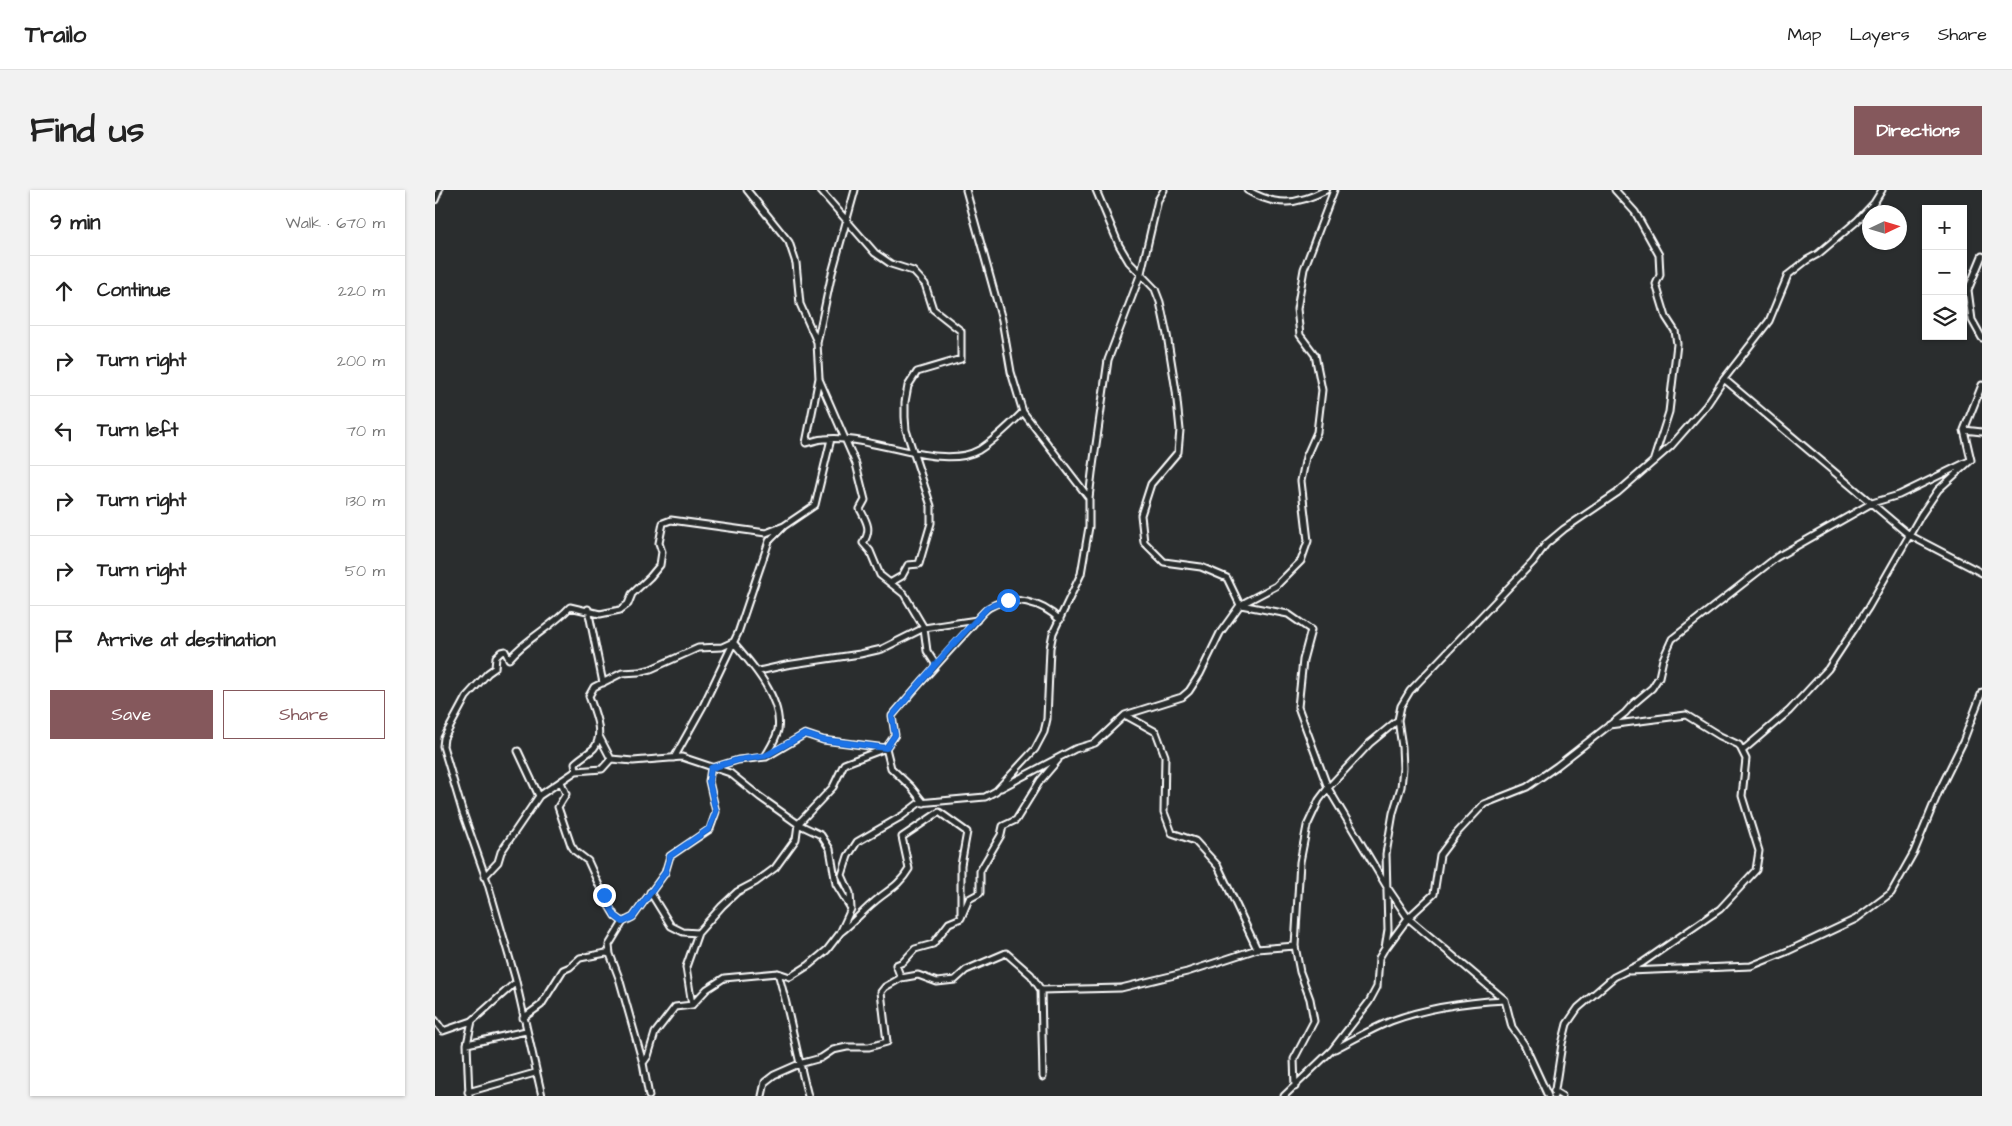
<!DOCTYPE html>
<html lang="en">
<head>
<meta charset="utf-8">
<style>
  :root { --surface:#fff; --page:#f2f2f2; --text:#222; --muted:#767676; --line:#e0e0e0; --accent:#85585c }
  body { margin:0; font-family:"Architects Daughter",sans-serif; background:var(--page); color:var(--text) }
  .controls { position:absolute; right:15px; top:15px; display:grid; overflow:hidden; border-radius:0px; box-shadow:0 1px 4px #0004 }
  .controls button { width:45px; height:45px; display:grid; place-items:center; padding:0; border:0; border-bottom:1px solid var(--line); background:var(--surface); color:var(--text); font:25px sans-serif }
  .compass { position:absolute; left:1427px; top:15px; width:45px; height:45px; border-radius:50%; background:var(--surface); box-shadow:0 1px 4px #0004; rotate:86deg }
  .stop { position:absolute; width:15px; height:15px; margin:-11px; border:4px solid #1a73e8; border-radius:50%; background:#fff }
  .stop.end { background:#1a73e8; border-color:#fff; box-shadow:0 1px 5px #0008 }
  .list { margin:0; padding:0; list-style:none }
  h2 { display:flex; justify-content:space-between; align-items:center; height:65px; margin:0; padding:0 20px; font-size:21px }
  h2 small { font-size:16px; font-weight:400; color:var(--muted) }
  .list li { display:grid; grid-template-columns:32px 1fr auto; gap:15px; align-items:center; box-sizing:border-box; height:70px; padding:0 20px; border-top:1px solid var(--line) }
  .list b { display:block; font-size:19px; white-space:nowrap }
  .list em { font-size:16px; font-style:normal; color:var(--muted) }
  .actions { display:flex; gap:10px; padding:15px 20px }
  .actions a { flex:1; padding:11px 0; border:1px solid var(--accent); border-radius:0px; text-align:center; font-size:18px; color:var(--accent) }
  .actions .main { background:var(--accent); color:#fff }
  .icon { flex:none; width:28px; height:28px; fill:none; stroke:currentColor; stroke-width:2; stroke-linecap:round; stroke-linejoin:round }
  .map { position:relative; flex:none; width:1547px; height:906px; overflow:hidden; border-radius:0px }
  header { display:flex; align-items:center; gap:30px; box-sizing:border-box; height:70px; padding:0 25px; background:var(--surface); border-bottom:1px solid var(--line) }
  header strong { font-size:24px }
  nav { display:flex; gap:28px; margin-inline-start:auto; font-size:18px }
  .intro { display:flex; align-items:center; justify-content:space-between; box-sizing:border-box; height:120px; padding:0 30px }
  h1 { margin:0; font-size:35px }
  .button { padding:12px 22px; border-radius:0px; background:var(--accent); color:#fff; font-size:18px; font-weight:700 }
  main { display:flex; gap:30px; padding:0 30px }
  aside { flex:1; background:var(--surface); border-radius:0px; box-shadow:0 1px 4px #0004 }
  .map>svg:first-child { display:block }
</style>
</head>
<body>
<header>
<strong>Trailo</strong>
<nav><a>Map</a><a>Layers</a><a>Share</a></nav>
</header>
<div class="intro"><h1>Find us</h1><a class="button">Directions</a></div>
<main>
<aside>
<h2>9 min<small>Walk · 670 m</small></h2>
<ul class="list">
<li><svg class="icon" aria-label="ahead" viewBox="0 0 24 24"><path d="M12 20V5M6 11l6-6 6 6"/></svg><div><b>Continue</b></div><em>220 m</em></li>
<li><svg class="icon" aria-label="right" viewBox="0 0 24 24"><path d="M7 20v-9h11M14 6l5 5-5 5"/></svg><div><b>Turn right</b></div><em>200 m</em></li>
<li><svg class="icon" aria-label="left" viewBox="0 0 24 24"><path d="M17 20v-9H6M10 6l-5 5 5 5"/></svg><div><b>Turn left</b></div><em>70 m</em></li>
<li><svg class="icon" aria-label="right" viewBox="0 0 24 24"><path d="M7 20v-9h11M14 6l5 5-5 5"/></svg><div><b>Turn right</b></div><em>130 m</em></li>
<li><svg class="icon" aria-label="right" viewBox="0 0 24 24"><path d="M7 20v-9h11M14 6l5 5-5 5"/></svg><div><b>Turn right</b></div><em>50 m</em></li>
<li><svg class="icon" aria-label="arrive" viewBox="0 0 24 24"><path d="M6 21V4h12l-3 4 3 4H6"/></svg><div><b>Arrive at destination</b></div></li>
</ul>
<div class="actions"><a class="main">Save</a><a>Share</a></div>
</aside>
<div class="map">
<svg width="1547" height="906" viewBox="0 0 1547 906">
  <rect width="100%" height="100%" fill="#2a2d2e"/>
  <filter id="ink" filterUnits="userSpaceOnUse"><feTurbulence type="fractalNoise" baseFrequency=".02" numOctaves="2"/><feDisplacementMap in="SourceGraphic" scale="10" xChannelSelector="R" yChannelSelector="G"/><feConvolveMatrix kernelMatrix="1 2 1 2 8 2 1 2 1" color-interpolation-filters="sRGB"/></filter>
  <g filter="url(#ink)">
    <g fill="none" stroke-linecap="round" stroke-linejoin="round">
      <defs>
        <path id="minor" d="M 312,0 L 354,52 L 361,73 L 365,114 L 382,152
          M 385,0 L 440,63 L 456,74 L 478,81 L 490,94 L 498,119 L 526,141 L 526,169 L 482,182 L 473,196 L 470,212 L 470,227 L 471,240 L 496,316 L 496,333 L 484,374 L 473,375 L 467,386 L 455,393
          M 420,0 L 397,83 L 382,153 L 384,188 L 371,253 C 377,252 383,249 389,249 C 433,243 505,282 544,260 C 560,250 575,235 588,222
          M 531,0 L 567,130 L 576,182 L 588,222 L 654,308
          M 661,0 L 684,55 L 694,72 L 720,99 L 725,112 L 732,145 L 741,201 L 745,240 L 743,262 L 716,294 L 706,325 L 709,352 L 729,372 L 766,377 L 792,388 L 805,415
          M 812,0 C 841,17 862,15 891,0
          M 1180,0 L 1200,22 L 1224,65 L 1225,85 L 1221,94 L 1231,127 L 1240,141 L 1242,154 L 1234,222 L 1218,272
          M 0,10 L 4,0
          M 1547,66 L 1533,100 L 1537,130 L 1547,148
          M 384,189 L 421,274 L 430,310 L 425,319 C 432,332 437,340 428,353 L 435,361 L 445,385 L 469,404 L 489,438 L 492,461 L 501,475
          M 1289,189 L 1474,345 L 1547,383
          M 1547,195 L 1529,240 L 1547,242
          M 806,415 L 853,424 L 876,440 L 868,470 L 863,517 L 893,598 L 952,697 L 973,728 L 1070,810
          M 153,419 L 168,493
          M 298,452 C 317,474 348,509 343,540 C 341,549 335,558 331,565
          M 324,481 L 351,475 L 425,464 L 447,459 L 489,438 L 542,430
          M 690,525 L 721,542 L 730,566 L 729,622 L 737,643 L 760,651 L 783,676 L 822,759 L 860,756
          M 164,546 L 176,569
          M 83,561 L 104,606
          M 1307,561 L 1354,521 L 1393,479 L 1433,418 L 1486,325 L 1503,300 L 1536,270 L 1529,240
          M 239,568 L 268,516 L 303,443 L 334,351 L 349,336 L 380,315 L 396,249
          M 277,578 L 303,570 L 331,567 L 370,544 L 388,550 L 451,558 L 456,578 L 476,597 L 489,613
          M 141,581 L 140,573 C 145,568 154,563 159,558 C 170,544 159,521 154,506 L 159,497 L 187,483 L 204,482 L 216,479 L 263,458 L 287,457 L 298,452
          M 126,592 L 131,604 L 123,617 L 136,655 L 140,661 L 153,671 L 172,713 L 180,726 L 188,732 L 174,755 L 175,764 L 184,788 L 208,873 L 214,906
          M 566,598 L 640,559 L 660,553 L 690,525 L 747,507 L 754,501 L 765,484 L 785,443 L 805,415 L 841,396 L 866,371 L 873,351 L 866,291 L 871,267 L 882,242 L 887,200 L 880,165 L 865,145 L 862,119 L 869,79 L 899,0
          M 49,687 L 63,672 L 66,662 L 104,606 L 141,581 L 167,579 L 176,569 L 198,571 L 247,567 L 295,583 L 325,607 L 363,634 L 386,645 L 395,659 L 401,694 L 415,717
          M 215,702 L 236,736 L 248,742 L 263,743
          M 188,732 L 198,727 L 208,713 L 230,683 L 235,666 L 275,639 L 281,622 L 274,591 L 276,578
          M 406,742 C 418,733 428,721 439,712 C 453,700 464,696 474,679 L 467,647 L 504,622 L 532,642 L 526,675 L 526,725
          M 951,758 L 973,728 L 999,704 L 1005,665 L 1020,645 L 1049,614 L 1092,597 L 1122,576 L 1190,523 L 1198,514 L 1217,498 L 1224,487 L 1228,469 L 1237,449 L 1342,367 L 1437,313 L 1464,305 L 1536,270
          M 1194,781 L 1316,776 L 1353,761 L 1421,729 L 1456,703 L 1479,662 L 1504,601 L 1528,552 L 1547,502
          M 343,783 C 355,824 362,865 373,906
          M 466,788 L 483,785 L 502,792 L 520,790 L 531,780 L 571,763 L 596,785 L 606,800 L 608,887
          M 606,800 L 686,798 L 752,782 L 822,759
          M 257,815 L 251,777 L 263,743 L 287,716 L 302,702 L 321,692 L 340,678 L 361,649 L 363,634 L 398,597 L 409,574 L 451,558 L 460,545 L 457,526 C 482,496 508,468 534,439 C 540,433 547,421 555,417 C 578,404 607,412 625,430
          M 88,828 L 106,815 L 128,780 L 135,777 L 145,768 L 171,763 L 175,764
          M 0,830 L 8,841 L 37,831 L 32,854 L 34,906
          M 37,831 L 81,792
          M 32,854 L 91,841
          M 900,859 C 918,850 936,839 956,831 C 991,818 1032,812 1070,810 L 1077,837 L 1089,854 L 1113,906
          M 208,873 L 213,866 L 220,843 L 240,817 L 257,815 L 272,799 L 289,788 L 343,783 L 355,787 L 374,775 L 392,760 L 405,743 L 416,719 L 415,703 L 407,685 L 413,666 L 422,652 L 467,626 L 484,613 L 550,607 L 561,601 L 600,559 L 609,542 L 612,529 L 615,458 L 618,443 L 646,384 L 654,337 L 654,308 L 657,283 L 673,170 L 706,83 L 723,10 L 729,0
          M 860,897 L 859,869 L 879,831 L 875,809 L 865,782 L 860,756 L 865,672 L 872,636 L 884,610 L 893,598 L 935,553 L 963,530
          M 1119,901 L 1127,906
          M 33,902 L 100,883
          M 107,906 L 80,787 L 53,694 L 27,620 L 8,556 L 9,548 L 31,507 L 53,483 L 60,478 L 61,467 L 66,462 L 70,461 L 74,469 C 92,448 117,437 135,417 L 165,424 L 185,420 L 193,414 L 197,404 L 215,387 L 225,375 L 227,362 L 224,353 L 228,333 L 236,330 L 331,343 L 349,336
          M 327,906 L 330,892 L 339,885 L 364,874 L 386,868 L 398,860 L 412,857 L 434,857 L 452,852 L 446,802 L 450,797 L 466,788 L 461,775 L 468,772 L 480,759 L 498,754 L 514,733 L 526,728 L 534,709 L 545,703 L 545,681 L 566,645 L 568,636 L 581,630 L 605,591 L 623,570
          M 849,906 L 897,860 L 934,812 L 942,797 L 944,768 L 950,758 L 953,740 L 951,664 L 958,623 L 966,597 L 968,578 L 967,557 L 963,530 L 966,516 L 975,501 L 1098,372 L 1111,354 L 1129,339 L 1182,303 L 1236,256 L 1271,216 L 1289,189 L 1334,131 L 1353,85 L 1372,70 L 1383,64 L 1422,31 L 1439,13 L 1447,0
          M 1119,906 L 1127,854 L 1132,834 L 1143,818 L 1179,787 L 1207,773 L 1285,719 L 1321,680 L 1324,661 L 1307,606 L 1311,569 L 1304,555 L 1285,546 L 1251,525 L 1174,535"/>
      </defs>
      <use href="#minor" stroke="#fff" stroke-width="9"/>
      <use href="#minor" stroke="#2a2d2e" stroke-width="5"/>
    </g>
  </g>
  <g fill="none" stroke-linecap="round" stroke-linejoin="round" filter="url(#ink)">
    <path stroke="#1a73e8" stroke-width="6" d="M 169,705 L 180,726 L 188,732 L 198,727 L 208,713 L 230,683 L 235,666 L 274,639 L 281,622 L 274,591 L 276,578 L 303,570 L 330,566 L 370,544 L 388,550 L 451,558 L 460,545 L 457,526 L 513,460 L 553,417 L 573,410"/>
  </g>
</svg>
<div class="controls">
<button>+</button>
<button>−</button>
<button><svg class="icon" aria-label="layers" viewBox="0 0 24 24"><path d="M12 4l9 5-9 5-9-5zM3 14l9 5 9-5"/></svg></button>
</div>
<svg class="compass" viewBox="-18 -18 36 36"><path d="M0-13l5 13h-10z" fill="#e53935"/><path d="M0 13l5-13h-10z" fill="#767676"/></svg>
<div class="stop" style="left:573px;top:410px"></div>
<div class="stop end" style="left:169px;top:705px"></div>
</div>
</main>
</body>
</html>
